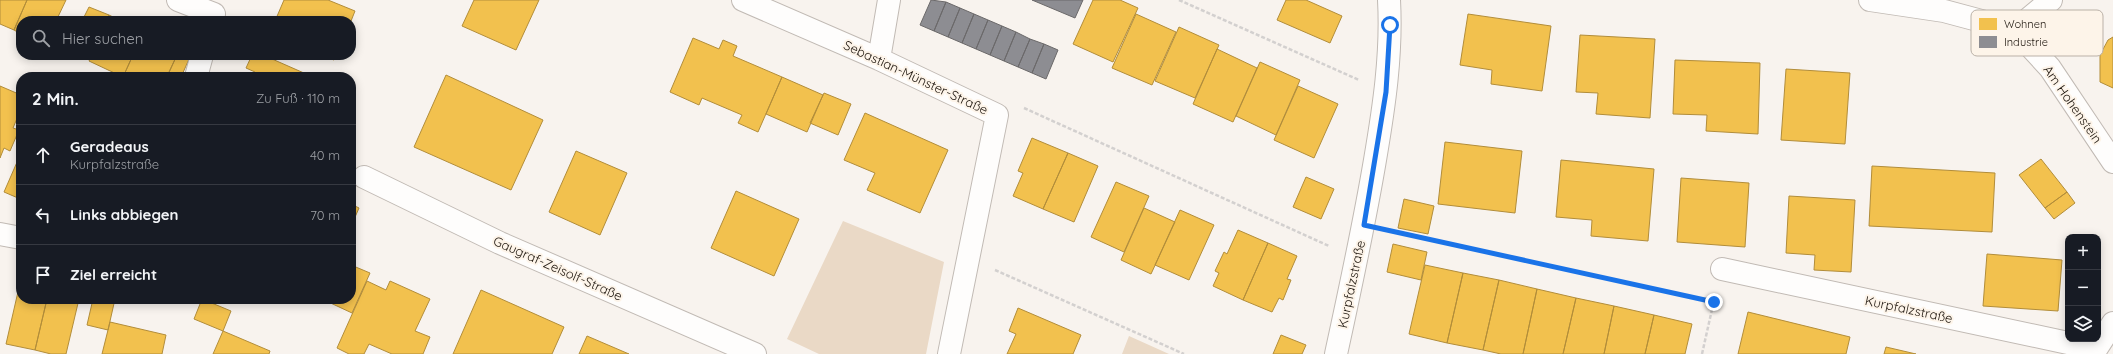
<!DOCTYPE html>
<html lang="de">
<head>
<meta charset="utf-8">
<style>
  :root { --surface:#171b24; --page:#20242c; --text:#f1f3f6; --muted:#9ea1a6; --line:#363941 }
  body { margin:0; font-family:Quicksand,sans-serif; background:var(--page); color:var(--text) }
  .controls { position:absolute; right:12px; bottom:12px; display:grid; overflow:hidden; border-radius:8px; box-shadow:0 2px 10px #0003 }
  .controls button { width:36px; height:36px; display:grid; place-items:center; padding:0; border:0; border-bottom:1px solid var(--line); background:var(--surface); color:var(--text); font:20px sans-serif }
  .stop { position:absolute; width:12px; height:12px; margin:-9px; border:3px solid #1a73e8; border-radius:50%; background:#fff }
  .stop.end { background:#1a73e8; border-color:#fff; box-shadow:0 1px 4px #0008 }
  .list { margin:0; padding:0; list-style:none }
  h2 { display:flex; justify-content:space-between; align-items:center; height:52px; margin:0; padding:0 16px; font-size:17px }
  h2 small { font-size:13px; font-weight:400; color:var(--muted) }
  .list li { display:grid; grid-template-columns:26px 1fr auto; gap:12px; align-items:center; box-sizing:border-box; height:60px; padding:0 16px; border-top:1px solid var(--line) }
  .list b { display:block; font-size:15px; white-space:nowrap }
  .list p { margin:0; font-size:13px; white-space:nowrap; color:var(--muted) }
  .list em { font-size:13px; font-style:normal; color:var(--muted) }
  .icon { flex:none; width:22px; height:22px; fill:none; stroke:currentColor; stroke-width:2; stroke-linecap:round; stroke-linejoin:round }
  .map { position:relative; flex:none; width:2113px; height:354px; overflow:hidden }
  .search { position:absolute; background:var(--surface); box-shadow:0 2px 10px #0003; left:16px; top:16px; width:340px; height:44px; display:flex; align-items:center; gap:10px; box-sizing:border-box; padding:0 14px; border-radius:16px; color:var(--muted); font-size:15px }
  .panel { position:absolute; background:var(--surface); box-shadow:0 2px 10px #0003; left:16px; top:72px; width:340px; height:232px; border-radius:16px }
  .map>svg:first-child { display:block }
</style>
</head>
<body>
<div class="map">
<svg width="2113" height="354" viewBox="0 0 2113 354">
  <rect width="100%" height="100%" fill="#f8f3ee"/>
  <path fill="#ead9c6" d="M 843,221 L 944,262 L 926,354 L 819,354 L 787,339 Z
    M 1129,336 L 1169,354 L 1122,354 Z"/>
  <path fill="#f2c14e" stroke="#b28d3a" d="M 0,0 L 27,0 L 14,30 L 0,24 Z
    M 27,0 L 66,0 L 56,21 L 21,21 L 21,34 L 14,30 Z
    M 284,0 L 328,0 L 355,11 L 351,21 L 275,21 Z
    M 474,0 L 539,0 L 516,50 L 462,26 Z
    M 1093,0 L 1120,0 L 1138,8 L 1113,62 L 1073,44 Z
    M 1286,0 L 1306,0 L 1342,16 L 1330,43 L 1277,20 Z
    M 89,7 L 109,15 L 106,21 L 82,21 Z
    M 1136,14 L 1176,32 L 1152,85 L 1112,68 Z
    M 1468,14 L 1551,26 L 1542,91 L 1491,84 L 1492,70 L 1460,65 Z
    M 109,15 L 121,21 L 106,21 Z
    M 1179,27 L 1219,45 L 1195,98 L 1155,81 Z
    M 1580,35 L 1655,39 L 1650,118 L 1596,114 L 1598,93 L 1576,92 Z
    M 2113,37 L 2113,88 L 2100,82 L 2100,55 L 2108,40 Z
    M 693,38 L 719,49 L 723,40 L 737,46 L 733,56 L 782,77 L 758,132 L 738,123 L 742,115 L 702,98 L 699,105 L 670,92 Z
    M 1217,49 L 1257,68 L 1233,122 L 1193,104 Z
    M 92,55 L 133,55 L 123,77 L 89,61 Z
    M 133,55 L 177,55 L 167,77 L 123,77 Z
    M 177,55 L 190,57 L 181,77 L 168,74 Z
    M 252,55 L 263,55 L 313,77 L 252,77 L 255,72 L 246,68 Z
    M 321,55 L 336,55 L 334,60 Z
    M 1675,60 L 1760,63 L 1758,134 L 1706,131 L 1707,115 L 1673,114 Z
    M 1260,62 L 1300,80 L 1276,135 L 1236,116 Z
    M 1786,69 L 1850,73 L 1845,144 L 1781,140 Z
    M 446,75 L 543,120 L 511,190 L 414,147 Z
    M 782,77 L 823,95 L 807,132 L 766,114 Z
    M 0,86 L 21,95 L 21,109 L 13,128 L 19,130 L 10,151 L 4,148 L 0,158 Z
    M 1298,86 L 1338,104 L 1314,158 L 1274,140 Z
    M 824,93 L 851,104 L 838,135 L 810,123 Z
    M 865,113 L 948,150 L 920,213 L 867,190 L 875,173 L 844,160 Z
    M 1032,138 L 1068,153 L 1043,209 L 1013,196 L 1023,173 L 1018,171 Z
    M 1445,142 L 1522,151 L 1515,213 L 1438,204 Z
    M 576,151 L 627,173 L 600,235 L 549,212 Z
    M 21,153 L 21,192 L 18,198 L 4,192 Z
    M 1068,153 L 1098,166 L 1074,222 L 1043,209 Z
    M 2041,159 L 2067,192 L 2045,208 L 2019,175 Z
    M 1561,160 L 1654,169 L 1648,241 L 1591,236 L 1592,220 L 1556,217 Z
    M 1872,166 L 1995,173 L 1992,232 L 1869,226 Z
    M 1306,177 L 1334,189 L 1321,219 L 1293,207 Z
    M 1681,178 L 1749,183 L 1745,247 L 1677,242 Z
    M 1116,182 L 1149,196 L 1124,252 L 1091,237 Z
    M 736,191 L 799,219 L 774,276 L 711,248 Z
    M 2067,192 L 2075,203 L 2054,219 L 2045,208 Z
    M 1789,196 L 1855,200 L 1851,272 L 1814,270 L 1815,255 L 1786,253 Z
    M 1404,199 L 1434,206 L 1428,234 L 1398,228 Z
    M 351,204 L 359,208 L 352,224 L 351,223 Z
    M 1144,208 L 1175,222 L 1151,274 L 1121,260 Z
    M 1180,210 L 1214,225 L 1189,280 L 1155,265 Z
    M 1238,230 L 1268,243 L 1243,300 L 1213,286 L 1219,273 L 1215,271 L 1224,252 L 1227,254 Z
    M 1268,243 L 1297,256 L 1287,279 L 1291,280 L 1283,300 L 1279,298 L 1272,312 L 1243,300 Z
    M 1393,244 L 1427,252 L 1421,280 L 1387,272 Z
    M 1987,254 L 2062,260 L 2058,311 L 1983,306 Z
    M 351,265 L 370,273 L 352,313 L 322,299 L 351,299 Z
    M 1425,265 L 1463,273 L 1447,343 L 1409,334 Z
    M 1463,273 L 1499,280 L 1483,350 L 1447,343 Z
    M 1499,280 L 1537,289 L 1523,354 L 1501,354 L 1483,350 Z
    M 367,281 L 386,290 L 390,281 L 430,299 L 415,331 L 430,337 L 423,354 L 392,354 L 369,344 L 364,354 L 349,354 L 337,348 Z
    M 20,283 L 21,299 L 47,299 L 35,350 L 6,344 Z
    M 1537,289 L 1576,298 L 1563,354 L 1523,354 Z
    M 481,290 L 564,327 L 552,354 L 453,354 Z
    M 1576,298 L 1614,306 L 1604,354 L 1563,354 Z
    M 47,299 L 79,299 L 66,354 L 51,354 L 35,350 Z
    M 93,299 L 115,299 L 108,330 L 87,325 Z
    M 202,299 L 231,311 L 223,331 L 194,319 Z
    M 1614,306 L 1654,315 L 1645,354 L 1604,354 Z
    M 1018,308 L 1081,335 L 1073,354 L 1007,354 L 1016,334 L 1009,331 Z
    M 1748,312 L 1850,337 L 1846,354 L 1738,354 Z
    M 1654,315 L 1692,324 L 1685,354 L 1645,354 Z
    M 110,322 L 166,335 L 162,354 L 102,354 Z
    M 223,331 L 270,351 L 269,354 L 213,354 Z
    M 1281,335 L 1306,345 L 1302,354 L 1273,354 Z
    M 587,336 L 629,354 L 579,354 Z
    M 1886,347 L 1916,354 L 1884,354 Z"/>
  <path fill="#8d8d92" stroke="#6b696a" d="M 931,0 L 946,2 L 934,31 L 920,25 Z
    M 1032,0 L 1083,0 L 1075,18 Z
    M 946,2 L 960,8 L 948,37 L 934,31 Z
    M 960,8 L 974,14 L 962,43 L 948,37 Z
    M 974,14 L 988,20 L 976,49 L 962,43 Z
    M 988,20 L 1002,26 L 990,55 L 976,49 Z
    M 1002,26 L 1016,32 L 1004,61 L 990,55 Z
    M 1016,32 L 1030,39 L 1018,67 L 1004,61 Z
    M 1030,39 L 1044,44 L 1032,73 L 1018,67 Z
    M 1044,44 L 1058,50 L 1046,79 L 1032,73 Z"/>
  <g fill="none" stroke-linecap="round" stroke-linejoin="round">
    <defs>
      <path id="minor" d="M 178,0 L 214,14
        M 743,0 L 879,59 L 997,115 L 949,354
        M 1870,0 L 1944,11 L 2015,30 L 2051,0
        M 2015,30 L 2050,68 L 2113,162
        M 879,59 L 889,0
        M 196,77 L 202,55
        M 364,177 L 500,243 L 755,354
        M 0,234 L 21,238
        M 1722,269 L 2096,349
        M 1336,354 C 1350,290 1364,225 1375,160 C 1384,107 1392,54 1389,0
        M 2093,354 L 2113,323"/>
    </defs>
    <use href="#minor" stroke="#c1bab4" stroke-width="24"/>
    <path stroke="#d3d0cf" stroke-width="2.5" stroke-dasharray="4 2" stroke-linecap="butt" d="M 1179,0 L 1359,80
      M 1024,108 L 1329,246
      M 1390,230 L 1714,302
      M 995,270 L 1184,354
      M 1702,354 L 1715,296"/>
    <use href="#minor" stroke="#fefdfc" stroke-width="22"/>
  </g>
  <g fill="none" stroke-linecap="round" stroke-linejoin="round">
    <path stroke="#1a73e8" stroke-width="5" d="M 1390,25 L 1386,92 L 1364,225 L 1714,302"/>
  </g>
  <g text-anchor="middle" stroke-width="4" stroke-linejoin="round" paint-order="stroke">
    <g font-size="13" fill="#1d150d" stroke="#fdf4e9">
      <text transform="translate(916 77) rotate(25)" y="5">Sebastian-Münster-Straße</text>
      <text transform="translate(2073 104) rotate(55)" y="5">Am Hohenstein</text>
      <text transform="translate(558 268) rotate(24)" y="5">Gaugraf-Zeisolf-Straße</text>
      <text transform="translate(1351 284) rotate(-78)" y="5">Kurpfalzstraße</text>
      <text transform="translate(1909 309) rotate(12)" y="5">Kurpfalzstraße</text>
    </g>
  </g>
  <rect x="1971" y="10" width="132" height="46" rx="6" fill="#fdf4e9" stroke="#bab1a7" stroke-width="1"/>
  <rect x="1979" y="18" width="18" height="12" fill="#f2c14e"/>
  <rect x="1979" y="36" width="18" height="12" fill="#8d8d92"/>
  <g font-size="11" fill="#1d150d">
    <text x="2004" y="28">Wohnen</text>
    <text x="2004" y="46">Industrie</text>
  </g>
</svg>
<div class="controls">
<button>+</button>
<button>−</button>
<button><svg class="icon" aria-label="layers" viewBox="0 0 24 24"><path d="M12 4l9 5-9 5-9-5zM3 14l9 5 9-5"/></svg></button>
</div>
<div class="stop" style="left:1390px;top:25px"></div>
<div class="stop end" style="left:1714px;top:302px"></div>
<div class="search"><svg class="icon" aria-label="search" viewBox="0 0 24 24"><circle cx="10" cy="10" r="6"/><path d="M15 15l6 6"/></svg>Hier suchen</div>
<section class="panel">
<h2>2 Min.<small>Zu Fuß · 110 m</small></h2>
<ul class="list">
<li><svg class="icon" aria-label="ahead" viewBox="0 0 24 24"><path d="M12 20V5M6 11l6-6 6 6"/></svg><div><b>Geradeaus</b><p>Kurpfalzstraße</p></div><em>40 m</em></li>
<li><svg class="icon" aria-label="left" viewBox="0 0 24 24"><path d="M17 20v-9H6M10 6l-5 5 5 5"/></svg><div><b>Links abbiegen</b></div><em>70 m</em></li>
<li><svg class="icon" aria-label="arrive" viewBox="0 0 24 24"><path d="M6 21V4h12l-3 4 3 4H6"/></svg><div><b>Ziel erreicht</b></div></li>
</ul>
</section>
</div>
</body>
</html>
